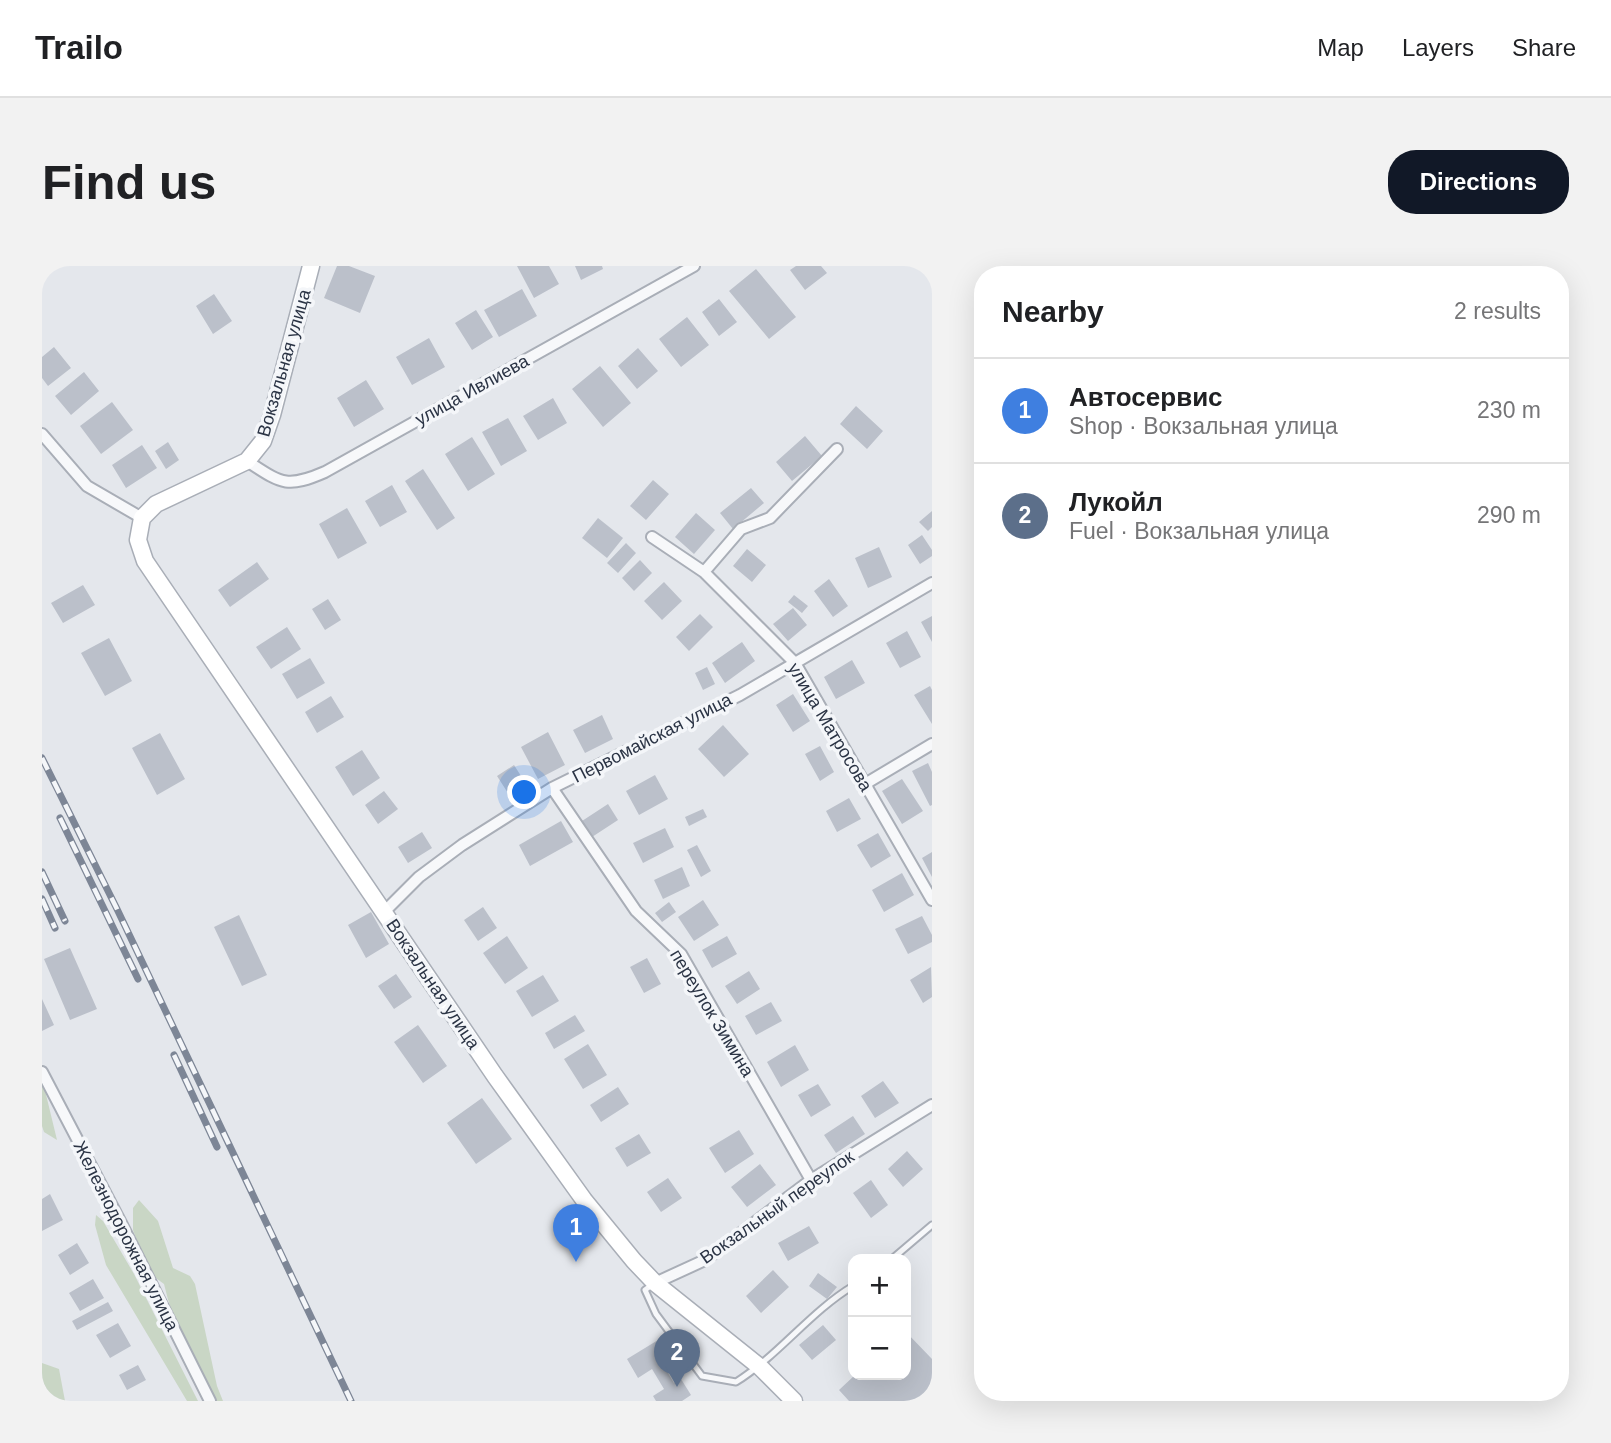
<!DOCTYPE html>
<html lang="en">
<head>
<meta charset="utf-8">
<style>
  :root { --surface:#fff; --page:#f2f2f2; --text:#202124; --muted:#757577; --line:#e0e0e0; --accent:#111827 }
  body { margin:0; font-family:Arial,sans-serif; background:var(--page); color:var(--text) }
  .controls { position:absolute; right:21px; bottom:21px; display:grid; overflow:hidden; border-radius:14px; box-shadow:0 7px 28px #0002 }
  .controls button { width:63px; height:63px; display:grid; place-items:center; padding:0; border:0; border-bottom:2px solid var(--line); background:var(--surface); color:var(--text); font:35px sans-serif }
  .you { position:absolute; left:483px; top:527px; width:24px; height:24px; margin:-18px; border:5px solid #fff; border-radius:50%; background:#1a73e8; box-shadow:0 0 0 10px #1a73e833 }
  .badge { display:grid; place-items:center; width:46px; height:46px; border-radius:50%; background:var(--accent); color:#fff; font-size:23px; font-weight:700 }
  .pin { position:absolute; translate:-50% -58px; filter:drop-shadow(0 2px 4px #0008) }
  .pin::after { content:''; position:absolute; top:37px; width:24px; height:21px; background:inherit; clip-path:polygon(0 0,100% 0,50% 100%) }
  .list { margin:0; padding:0; list-style:none }
  h2 { display:flex; justify-content:space-between; align-items:center; height:91px; margin:0; padding:0 28px; font-size:30px }
  h2 small { font-size:23px; font-weight:400; color:var(--muted) }
  .list li { display:grid; grid-template-columns:46px 1fr auto; gap:21px; align-items:center; box-sizing:border-box; height:105px; padding:0 28px; border-top:2px solid var(--line) }
  .list b { display:block; font-size:26px; white-space:nowrap }
  .list p { margin:0; font-size:23px; white-space:nowrap; color:var(--muted) }
  .list em { font-size:23px; font-style:normal; color:var(--muted) }
  .map { position:relative; flex:none; width:890px; height:1135px; overflow:hidden; border-radius:28px }
  header { display:flex; align-items:center; gap:42px; box-sizing:border-box; height:98px; padding:0 35px; background:var(--surface); border-bottom:2px solid var(--line) }
  header strong { font-size:33px }
  nav { display:flex; gap:38px; margin-inline-start:auto; font-size:24px }
  .intro { display:flex; align-items:center; justify-content:space-between; box-sizing:border-box; height:168px; padding:0 42px }
  h1 { margin:0; font-size:49px }
  .button { padding:18px 32px; border-radius:28px; background:var(--accent); color:#fff; font-size:24px; font-weight:700 }
  main { display:flex; gap:42px; padding:0 42px }
  aside { flex:1; background:var(--surface); border-radius:28px; box-shadow:0 7px 28px #0002 }
  .map>svg:first-child { display:block }
</style>
</head>
<body>
<header>
<strong>Trailo</strong>
<nav><a>Map</a><a>Layers</a><a>Share</a></nav>
</header>
<div class="intro"><h1>Find us</h1><a class="button">Directions</a></div>
<main>
<div class="map">
<svg width="890" height="1135" viewBox="0 0 890 1135">
  <rect width="100%" height="100%" fill="#e4e7ec"/>
  <path fill="#c9d6c5" d="M 0,812 L 15,874 L 2,866 L 0,860 Z
    M 97,934 L 116,955 L 131,1002 L 148,1010 L 153,1018 L 175,1120 L 181,1135 L 171,1135 C 152,1097 131,1059 122,1018 L 107,1007 L 91,964 L 91,942 Z
    M 54,949 L 61,955 L 92,1008 L 156,1135 L 145,1135 L 64,999 L 53,959 Z
    M 0,1097 L 17,1103 L 23,1135 L 0,1135 Z"/>
  <path fill="#bbc0ca" d="M 295,0 L 307,0 L 333,10 L 318,47 L 282,32 Z
    M 475,0 L 507,0 L 517,18 L 492,32 Z
    M 533,0 L 560,0 L 561,3 L 539,14 Z
    M 754,0 L 779,0 L 785,7 L 763,24 L 748,4 Z
    M 714,3 L 754,51 L 727,73 L 687,25 Z
    M 480,23 L 495,50 L 457,71 L 442,44 Z
    M 172,28 L 190,55 L 171,68 L 154,40 Z
    M 677,33 L 695,56 L 677,70 L 660,46 Z
    M 434,44 L 451,71 L 430,84 L 413,57 Z
    M 645,51 L 667,79 L 639,101 L 617,73 Z
    M 387,72 L 403,101 L 370,119 L 354,91 Z
    M 12,81 L 29,102 L 6,120 L 0,112 L 0,91 Z
    M 596,82 L 616,105 L 595,123 L 576,100 Z
    M 558,100 L 589,137 L 561,161 L 530,123 Z
    M 42,106 L 57,125 L 29,149 L 13,130 Z
    M 324,114 L 342,143 L 312,161 L 295,132 Z
    M 511,132 L 525,157 L 496,174 L 481,150 Z
    M 70,136 L 91,164 L 59,188 L 38,160 Z
    M 814,140 L 841,165 L 825,183 L 798,158 Z
    M 466,152 L 485,185 L 459,200 L 440,166 Z
    M 763,170 L 780,190 L 750,215 L 734,196 Z
    M 430,171 L 453,208 L 426,225 L 403,188 Z
    M 126,176 L 137,194 L 124,203 L 113,185 Z
    M 100,179 L 115,202 L 84,222 L 70,199 Z
    M 381,203 L 413,252 L 395,264 L 363,215 Z
    M 611,214 L 627,228 L 604,254 L 588,240 Z
    M 350,219 L 365,246 L 338,261 L 323,235 Z
    M 709,222 L 722,237 L 691,263 L 678,247 Z
    M 305,242 L 325,277 L 296,293 L 277,258 Z
    M 890,245 L 890,261 L 886,265 L 877,256 Z
    M 654,247 L 673,264 L 652,288 L 633,271 Z
    M 556,252 L 581,272 L 565,292 L 540,272 Z
    M 880,269 L 890,284 L 890,290 L 878,298 L 866,279 Z
    M 584,277 L 594,287 L 576,307 L 565,297 Z
    M 837,281 L 850,311 L 826,322 L 813,292 Z
    M 705,283 L 724,299 L 710,316 L 691,300 Z
    M 598,294 L 610,307 L 592,325 L 580,312 Z
    M 215,296 L 227,313 L 188,341 L 176,324 Z
    M 787,313 L 806,340 L 791,351 L 772,325 Z
    M 622,316 L 640,335 L 620,354 L 602,335 Z
    M 41,319 L 53,339 L 21,357 L 9,337 Z
    M 752,329 L 766,340 L 760,347 L 746,336 Z
    M 286,333 L 299,354 L 283,364 L 270,343 Z
    M 751,342 L 765,359 L 746,375 L 731,358 Z
    M 658,348 L 671,361 L 647,385 L 634,371 Z
    M 890,350 L 890,376 L 879,356 Z
    M 245,361 L 259,383 L 229,403 L 214,381 Z
    M 865,365 L 879,391 L 858,402 L 844,377 Z
    M 67,372 L 90,415 L 63,430 L 39,387 Z
    M 700,376 L 713,395 L 683,417 L 670,397 Z
    M 268,392 L 283,417 L 255,433 L 240,408 Z
    M 810,394 L 823,417 L 794,433 L 782,411 Z
    M 665,401 L 673,418 L 661,424 L 653,407 Z
    M 888,420 L 890,424 L 890,458 L 872,429 Z
    M 751,428 L 768,455 L 751,466 L 734,439 Z
    M 289,430 L 302,451 L 275,467 L 263,446 Z
    M 560,449 L 571,473 L 543,487 L 531,464 Z
    M 681,459 L 707,488 L 682,511 L 656,483 Z
    M 506,466 L 523,499 L 496,513 L 479,481 Z
    M 118,467 L 143,513 L 115,529 L 90,482 Z
    M 778,480 L 792,506 L 778,515 L 763,488 Z
    M 320,484 L 338,512 L 311,530 L 293,501 Z
    M 886,497 L 890,506 L 890,539 L 888,540 L 870,505 Z
    M 472,499 L 488,524 L 471,535 L 455,510 Z
    M 613,509 L 626,533 L 597,549 L 584,525 Z
    M 860,513 L 881,545 L 860,558 L 840,525 Z
    M 342,525 L 356,543 L 336,558 L 323,539 Z
    M 807,532 L 819,553 L 795,566 L 784,545 Z
    M 566,538 L 576,554 L 550,571 L 540,555 Z
    M 661,543 L 665,551 L 647,560 L 643,551 Z
    M 519,555 L 531,576 L 488,600 L 477,579 Z
    M 623,562 L 632,581 L 601,597 L 591,577 Z
    M 380,566 L 390,582 L 366,597 L 356,581 Z
    M 836,567 L 849,590 L 829,602 L 815,579 Z
    M 655,579 L 669,605 L 659,611 L 645,584 Z
    M 890,586 L 890,611 L 880,592 Z
    M 640,601 L 648,620 L 621,633 L 612,614 Z
    M 860,607 L 872,629 L 842,646 L 830,624 Z
    M 661,634 L 677,659 L 652,675 L 636,651 Z
    M 627,636 L 634,646 L 620,656 L 613,647 Z
    M 441,641 L 455,662 L 436,675 L 422,654 Z
    M 329,646 L 347,678 L 324,692 L 306,659 Z
    M 197,649 L 225,709 L 200,720 L 172,661 Z
    M 880,650 L 890,669 L 890,676 L 866,688 L 853,663 Z
    M 465,670 L 486,702 L 463,718 L 441,687 Z
    M 685,670 L 695,688 L 670,702 L 660,684 Z
    M 28,682 L 55,743 L 28,754 L 2,693 Z
    M 605,692 L 619,718 L 602,727 L 588,701 Z
    M 889,701 L 890,731 L 881,737 L 868,714 Z
    M 707,705 L 718,723 L 695,738 L 683,720 Z
    M 354,708 L 370,731 L 352,743 L 336,720 Z
    M 501,709 L 517,735 L 490,751 L 474,725 Z
    M 0,733 L 12,759 L 0,765 Z
    M 729,736 L 740,755 L 714,769 L 703,750 Z
    M 533,749 L 543,765 L 512,783 L 503,767 Z
    M 376,759 L 405,800 L 381,817 L 352,776 Z
    M 546,778 L 565,809 L 541,823 L 522,793 Z
    M 753,779 L 767,804 L 739,821 L 725,796 Z
    M 841,815 L 857,837 L 833,852 L 819,830 Z
    M 776,818 L 789,839 L 769,851 L 756,829 Z
    M 576,821 L 587,838 L 559,856 L 548,839 Z
    M 440,832 L 470,873 L 434,898 L 405,857 Z
    M 811,850 L 823,868 L 794,887 L 782,869 Z
    M 697,864 L 712,888 L 683,907 L 667,882 Z
    M 597,868 L 609,887 L 585,901 L 573,882 Z
    M 865,885 L 881,903 L 861,921 L 846,903 Z
    M 718,898 L 734,919 L 705,941 L 689,921 Z
    M 626,912 L 640,932 L 619,946 L 605,926 Z
    M 829,914 L 846,939 L 829,952 L 811,927 Z
    M 8,928 L 21,954 L 0,965 L 0,933 Z
    M 767,960 L 777,977 L 746,995 L 736,977 Z
    M 35,977 L 47,997 L 28,1009 L 16,989 Z
    M 731,1004 L 747,1021 L 719,1047 L 704,1030 Z
    M 776,1007 L 795,1021 L 785,1033 L 767,1020 Z
    M 51,1013 L 62,1032 L 38,1045 L 27,1027 Z
    M 66,1036 L 71,1045 L 35,1064 L 30,1055 Z
    M 76,1057 L 89,1080 L 68,1092 L 54,1069 Z
    M 781,1059 L 794,1074 L 770,1094 L 757,1079 Z
    M 864,1066 L 890,1093 L 890,1135 L 807,1135 L 797,1124 L 813,1109 L 864,1109 Z
    M 621,1071 L 633,1091 L 621,1099 L 632,1117 L 639,1113 L 649,1129 L 640,1135 L 614,1135 L 611,1130 L 622,1123 L 610,1103 L 596,1112 L 585,1093 Z
    M 96,1099 L 104,1114 L 85,1124 L 77,1109 Z"/>
  <g fill="none" stroke-linecap="round" stroke-linejoin="round">
    <defs>
      <path id="lane" d="M 850,993 L 890,959
        M 611,1018 L 603,1024 L 614,1048 L 660,1110 L 694,1116 C 737,1089 768,1046 811,1020"/>
      <path id="street" d="M 0,168 L 45,220 L 100,252
        M 205,195 C 239,217 244,223 283,206 L 652,0
        M 610,271 L 662,306 L 753,397 L 890,634
        M 662,306 L 699,263 L 728,252 L 795,183
        M 823,518 L 890,478
        M 510,522 L 594,645 L 639,688 L 769,914
        M 342,646 L 377,611 L 420,579 L 510,522 L 698,429 L 890,317
        M 0,806 L 79,957 L 168,1135
        M 613,1017 L 663,994 L 769,914 L 890,839"/>
      <path id="secondary" d="M 269,0 L 230,149 L 221,175 L 205,195 L 114,238 L 100,252 L 96,274 L 103,295 L 453,810 L 542,934 L 592,995 L 613,1017 L 718,1101 L 752,1135"/>
    </defs>
    <use href="#lane" stroke="#a9aeb7" stroke-width="9"/>
    <use href="#street" stroke="#a9aeb7" stroke-width="14"/>
    <use href="#secondary" stroke="#a9aeb7" stroke-width="19"/>
    <use href="#lane" stroke="#f7f8fa" stroke-width="5"/>
    <use href="#street" stroke="#f7f8fa" stroke-width="10"/>
    <use href="#secondary" stroke="#fff" stroke-width="16"/>
    <defs>
      <path id="rail" d="M 0,492 L 75,643 L 309,1135
        M 18,552 L 96,713
        M 0,606 L 23,655
        M 0,633 L 13,662
        M 132,789 L 175,881"/>
    </defs>
    <use href="#rail" stroke="#7d8696" stroke-width="7"/>
    <use href="#rail" stroke="#f4f6f9" stroke-width="4.5" stroke-dasharray="13" stroke-linecap="butt"/>
  </g>
  <g text-anchor="middle" stroke-width="7" stroke-linejoin="round" paint-order="stroke">
    <g font-size="18" fill="#2b3445" stroke="#f4f6f9">
      <text transform="translate(242 97) rotate(-74)" y="6">Вокзальная улица</text>
      <text transform="translate(430 124) rotate(-29)" y="6">улица Ивлиева</text>
      <text transform="translate(788 461) rotate(59)" y="6">улица Матросова</text>
      <text transform="translate(610 472) rotate(-27)" y="6">Первомайская улица</text>
      <text transform="translate(391 718) rotate(56)" y="6">Вокзальная улица</text>
      <text transform="translate(670 747) rotate(59)" y="6">переулок Зимина</text>
      <text transform="translate(735 941) rotate(-35)" y="6">Вокзальный переулок</text>
      <text transform="translate(84 970) rotate(63)" y="6">Железнодорожная улица</text>
    </g>
  </g>
</svg>
<div class="controls">
<button>+</button>
<button>−</button>
</div>
<div class="you"></div>
<div class="pin badge" style="left:534px;top:996px;background:#3f7fe0">1</div>
<div class="pin badge" style="left:635px;top:1121px;background:#5c6f8a">2</div>
</div>
<aside>
<h2>Nearby<small>2 results</small></h2>
<ul class="list">
<li><span class="badge" style="background:#3f7fe0">1</span><div><b>Автосервис</b><p>Shop · Вокзальная улица</p></div><em>230 m</em></li>
<li><span class="badge" style="background:#5c6f8a">2</span><div><b>Лукойл</b><p>Fuel · Вокзальная улица</p></div><em>290 m</em></li>
</ul>
</aside>
</main>
</body>
</html>
